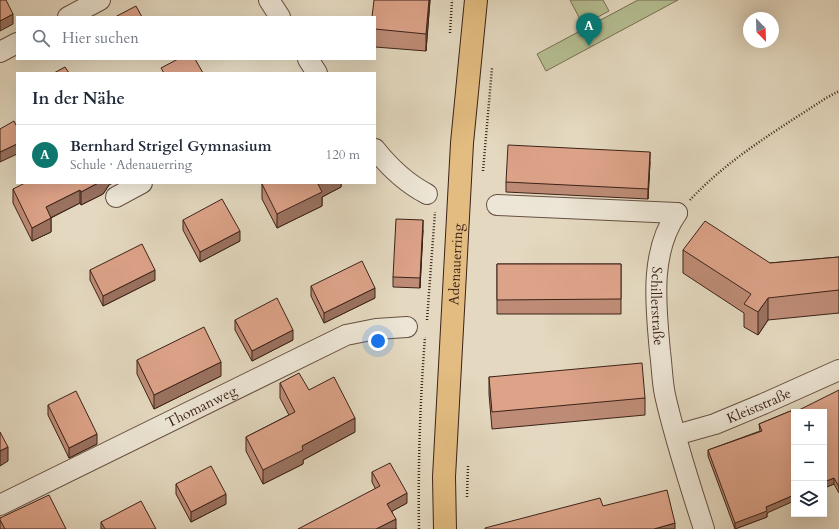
<!DOCTYPE html>
<html lang="de">
<head>
<meta charset="utf-8">
<style>
  :root { --surface:#fff; --page:#f2f2f3; --text:#1f2937; --muted:#747a83; --line:#e0e1e3; --accent:#0f766e }
  body { margin:0; font-family:Cardo,serif; background:var(--page); color:var(--text) }
  .controls { position:absolute; right:12px; bottom:12px; display:grid; overflow:hidden; border-radius:0px; box-shadow:0 4px 16px #0002 }
  .controls button { width:36px; height:36px; display:grid; place-items:center; padding:0; border:0; border-bottom:1px solid var(--line); background:var(--surface); color:var(--text); font:20px sans-serif }
  .compass { position:absolute; left:743px; top:12px; width:36px; height:36px; border-radius:50%; background:var(--surface); box-shadow:0 4px 16px #0002; rotate:157deg }
  .you { position:absolute; left:378px; top:341px; width:14px; height:14px; margin:-10px; border:3px solid #fff; border-radius:50%; background:#1a73e8; box-shadow:0 0 0 6px #1a73e833 }
  .badge { display:grid; place-items:center; width:26px; height:26px; border-radius:50%; background:var(--accent); color:#fff; font-size:13px; font-weight:700 }
  .pin { position:absolute; translate:-50% -33px; filter:drop-shadow(0 1px 2px #0008) }
  .pin::after { content:''; position:absolute; top:21px; width:14px; height:12px; background:inherit; clip-path:polygon(0 0,100% 0,50% 100%) }
  .list { margin:0; padding:0; list-style:none }
  h2 { display:flex; justify-content:space-between; align-items:center; height:52px; margin:0; padding:0 16px; font-size:17px }
  h2 small { font-size:13px; font-weight:400; color:var(--muted) }
  .list li { display:grid; grid-template-columns:26px 1fr auto; gap:12px; align-items:center; box-sizing:border-box; height:60px; padding:0 16px; border-top:1px solid var(--line) }
  .list b { display:block; font-size:15px; white-space:nowrap }
  .list p { margin:0; font-size:13px; white-space:nowrap; color:var(--muted) }
  .list em { font-size:13px; font-style:normal; color:var(--muted) }
  .icon { flex:none; width:22px; height:22px; fill:none; stroke:currentColor; stroke-width:2; stroke-linecap:round; stroke-linejoin:round }
  .map { position:relative; flex:none; width:839px; height:529px; overflow:hidden }
  .search { position:absolute; background:var(--surface); box-shadow:0 4px 16px #0002; left:16px; top:16px; width:360px; height:44px; display:flex; align-items:center; gap:10px; box-sizing:border-box; padding:0 14px; border-radius:0px; color:var(--muted); font-size:15px }
  .panel { position:absolute; background:var(--surface); box-shadow:0 4px 16px #0002; left:16px; top:72px; width:360px; height:112px; border-radius:0px }
  .map>svg:first-child { display:block }
</style>
</head>
<body>
<div class="map">
<svg width="839" height="529" viewBox="0 0 839 529">
  <rect width="100%" height="100%" fill="#e4d9c0"/>
  <filter id="stains"><feTurbulence type="fractalNoise" baseFrequency=".005" numOctaves="4"/><feColorMatrix values="0 0 0 0 .2 0 0 0 0 .09 0 0 0 0 .02 0 0 0 .5 -.17"/></filter>
  <radialGradient id="worn" r=".72"><stop offset=".6" stop-color="#630" stop-opacity="0"/><stop offset="1" stop-color="#630" stop-opacity=".3"/></radialGradient>
  <path fill="#b5bf92" stroke="#787055" d="M 570,0 L 603,0 L 609,11 L 583,25 Z
    M 638,0 L 678,0 L 546,71 L 537,54 Z"/>
  <g fill="none" stroke-linecap="round" stroke-linejoin="round">
    <defs>
      <g id="minor">
        <path d="M 269,0 L 280,17"/>
        <path d="M 68,17 L 100,0"/>
        <path d="M 0,52 L 17,43"/>
        <path d="M 308,59 L 317,73"/>
        <path d="M 375,149 C 390,168 406,183 427,194"/>
        <path d="M 116,197 L 142,183"/>
        <path d="M 497,205 L 677,213"/>
        <path id="s1" d="M 677,213 C 649,253 656,307 660,352 C 662,366 662,381 665,395 C 675,440 690,485 704,529"/>
        <path id="s2" d="M 676,435 L 715,424 L 763,404 L 839,370"/>
        <path id="s3" d="M 0,505 L 346,335 L 376,329 L 407,327"/>
      </g>
      <g id="major">
        <path id="s4" d="M 445,529 L 444,477 L 462,143 L 476,0"/>
      </g>
    </defs>
    <use href="#minor" stroke="#665042" stroke-width="22"/>
    <use href="#major" stroke="#3c2218" stroke-width="24"/>
    <path stroke="#3c2218" stroke-width="2.5" stroke-dasharray="1 2" stroke-linecap="butt" d="M 450,33 L 452,0
      M 483,171 L 492,68
      M 690,200 C 729,158 779,129 826,98 L 839,91
      M 427,320 L 435,212
      M 467,497 L 468,466
      M 419,529 C 418,465 420,401 425,337"/>
    <use href="#minor" stroke="#ede6d6" stroke-width="20"/>
    <use href="#major" stroke="#e2bc80" stroke-width="22"/>
  </g>
  <path fill="#be8c76" stroke="#3c2218" d="M 430,0 L 426,51 L 375,47 L 375,17 Z
    M 650,162 L 648,199 L 506,192 L 506,182 Z
    M 341,183 L 341,187 L 322,197 L 322,206 L 277,228 L 262,199 L 262,184 Z
    M 109,185 L 103,194 L 81,205 L 80,203 L 51,218 L 51,232 L 32,241 L 13,203 L 13,189 Z
    M 183,220 L 240,241 L 200,262 L 183,230 Z
    M 423,230 L 420,288 L 393,287 L 393,277 Z
    M 683,250 L 770,263 L 839,257 L 839,313 L 768,320 L 758,335 L 744,327 L 744,313 L 683,273 Z
    M 497,264 L 621,264 L 621,314 L 497,314 Z
    M 90,270 L 155,280 L 103,306 L 90,280 Z
    M 311,286 L 375,298 L 324,323 L 311,296 Z
    M 235,320 L 293,340 L 252,361 L 235,330 Z
    M 137,360 L 221,376 L 154,409 L 137,374 Z
    M 489,377 L 645,398 L 645,415 L 492,429 L 489,394 Z
    M 280,383 L 309,390 L 355,432 L 303,460 L 303,464 L 263,484 L 246,451 L 246,437 L 289,415 L 280,398 Z
    M 839,390 L 839,493 L 834,484 L 824,488 L 824,412 Z
    M 48,405 L 97,444 L 69,458 L 48,415 Z
    M 793,410 L 767,513 L 767,517 L 735,529 L 708,456 L 708,450 L 760,431 L 759,424 Z
    M 372,472 L 407,503 L 392,511 L 396,529 L 372,482 Z
    M 176,484 L 226,504 L 191,522 L 176,494 Z
    M 0,518 L 66,529 L 0,529 Z
    M 101,522 L 156,529 L 101,529 Z"/>
  <path fill="#9b7260" stroke="#3c2218" d="M 429,0 L 430,0 L 426,51 L 426,34 Z
    M 13,14 L 13,24 L 0,31 L 0,21 Z
    M 17,144 L 17,154 L 0,162 L 0,152 Z
    M 650,152 L 650,162 L 648,199 L 648,189 Z
    M 98,183 L 113,183 L 109,185 L 103,194 L 81,205 L 81,192 Z
    M 320,183 L 341,183 L 341,187 L 322,197 L 322,206 L 277,228 L 277,214 Z
    M 80,190 L 80,203 L 46,220 L 46,207 Z
    M 51,218 L 51,232 L 32,241 L 32,228 Z
    M 423,220 L 423,230 L 420,288 L 420,278 Z
    M 240,231 L 240,241 L 200,262 L 200,252 Z
    M 155,270 L 155,280 L 103,306 L 103,296 Z
    M 375,288 L 375,298 L 324,323 L 324,313 Z
    M 768,298 L 768,320 L 758,335 L 758,312 Z
    M 293,330 L 293,340 L 252,361 L 252,351 Z
    M 221,362 L 221,376 L 154,409 L 154,395 Z
    M 355,418 L 355,432 L 303,460 L 303,464 L 263,484 L 263,470 L 302,446 Z
    M 97,434 L 97,444 L 69,458 L 69,448 Z
    M 8,447 L 8,461 L 0,466 L 0,451 Z
    M 834,478 L 834,484 L 824,488 L 824,482 Z
    M 407,493 L 407,503 L 387,514 L 387,504 Z
    M 226,494 L 226,504 L 191,522 L 191,512 Z
    M 794,495 L 794,501 L 767,513 L 767,517 L 735,529 L 735,523 L 766,507 Z
    M 396,519 L 396,529 L 376,529 Z
    M 675,523 L 675,529 L 654,529 Z"/>
  <path fill="#dda389" stroke="#3c2218" d="M 0,0 L 6,0 L 13,14 L 0,21 Z
    M 374,0 L 429,0 L 426,34 L 375,29 L 375,17 L 372,17 Z
    M 136,6 L 142,17 L 115,17 Z
    M 178,59 L 195,59 L 203,73 L 164,73 L 161,68 Z
    M 65,67 L 69,73 L 54,73 Z
    M 14,121 L 17,127 L 17,144 L 0,152 L 0,129 Z
    M 508,145 L 650,152 L 648,189 L 506,182 Z
    M 25,183 L 98,183 L 81,192 L 80,190 L 46,207 L 51,218 L 32,228 L 13,189 Z
    M 265,183 L 320,183 L 318,184 L 322,192 L 277,214 L 262,184 Z
    M 222,199 L 240,231 L 200,252 L 183,220 Z
    M 396,219 L 423,220 L 420,278 L 393,277 Z
    M 705,221 L 770,263 L 839,257 L 839,290 L 768,298 L 758,312 L 744,304 L 751,294 L 683,250 Z
    M 142,244 L 155,270 L 103,296 L 90,270 Z
    M 362,261 L 375,288 L 324,313 L 311,286 Z
    M 497,264 L 621,264 L 621,299 L 497,300 Z
    M 277,298 L 293,330 L 252,351 L 235,320 Z
    M 204,327 L 221,362 L 154,395 L 137,360 Z
    M 642,363 L 645,398 L 492,412 L 489,377 Z
    M 299,373 L 309,390 L 334,377 L 355,418 L 302,446 L 303,450 L 263,470 L 246,437 L 295,412 L 280,383 Z
    M 839,390 L 839,487 L 834,478 L 824,482 L 824,412 L 795,412 Z
    M 76,391 L 97,434 L 69,448 L 48,405 Z
    M 793,410 L 794,412 L 794,495 L 766,507 L 767,511 L 735,523 L 708,450 L 762,431 L 759,424 Z
    M 0,432 L 8,447 L 0,451 Z
    M 390,463 L 407,493 L 387,504 L 396,519 L 376,529 L 298,529 L 380,486 L 372,472 Z
    M 211,466 L 226,494 L 191,512 L 176,484 Z
    M 667,490 L 675,523 L 654,529 L 485,529 L 485,528 L 600,498 L 603,506 Z
    M 49,495 L 66,529 L 5,529 L 0,520 L 0,518 Z
    M 141,501 L 156,529 L 105,529 L 101,522 Z"/>
  <g text-anchor="middle" stroke-width="4" stroke-linejoin="round" paint-order="stroke">
    <g font-size="14" fill="#3c2218" stroke="#ede6d6">
      <text dy="5" stroke="none"><textPath href="#s4" startOffset="265">Adenauerring</textPath></text>
      <text dy="5" stroke="none"><textPath href="#s1" startOffset="97">Schillerstraße</textPath></text>
      <text dy="5" stroke="none"><textPath href="#s2" startOffset="88">Kleiststraße</textPath></text>
      <text dy="5" stroke="none"><textPath href="#s3" startOffset="224">Thomanweg</textPath></text>
    </g>
  </g>
  <rect width="100%" height="100%" filter="url(#stains)"/>
  <rect width="100%" height="100%" fill="url(#worn)"/>
</svg>
<div class="controls">
<button>+</button>
<button>−</button>
<button><svg class="icon" aria-label="layers" viewBox="0 0 24 24"><path d="M12 4l9 5-9 5-9-5zM3 14l9 5 9-5"/></svg></button>
</div>
<svg class="compass" viewBox="-18 -18 36 36"><path d="M0-13l5 13h-10z" fill="#e53935"/><path d="M0 13l5-13h-10z" fill="#747a83"/></svg>
<div class="you"></div>
<div class="pin badge" style="left:589px;top:46px">A</div>
<div class="search"><svg class="icon" aria-label="search" viewBox="0 0 24 24"><circle cx="10" cy="10" r="6"/><path d="M15 15l6 6"/></svg>Hier suchen</div>
<section class="panel">
<h2>In der Nähe<small></small></h2>
<ul class="list">
<li><span class="badge">A</span><div><b>Bernhard Strigel Gymnasium</b><p>Schule · Adenauerring</p></div><em>120 m</em></li>
</ul>
</section>
</div>
</body>
</html>
